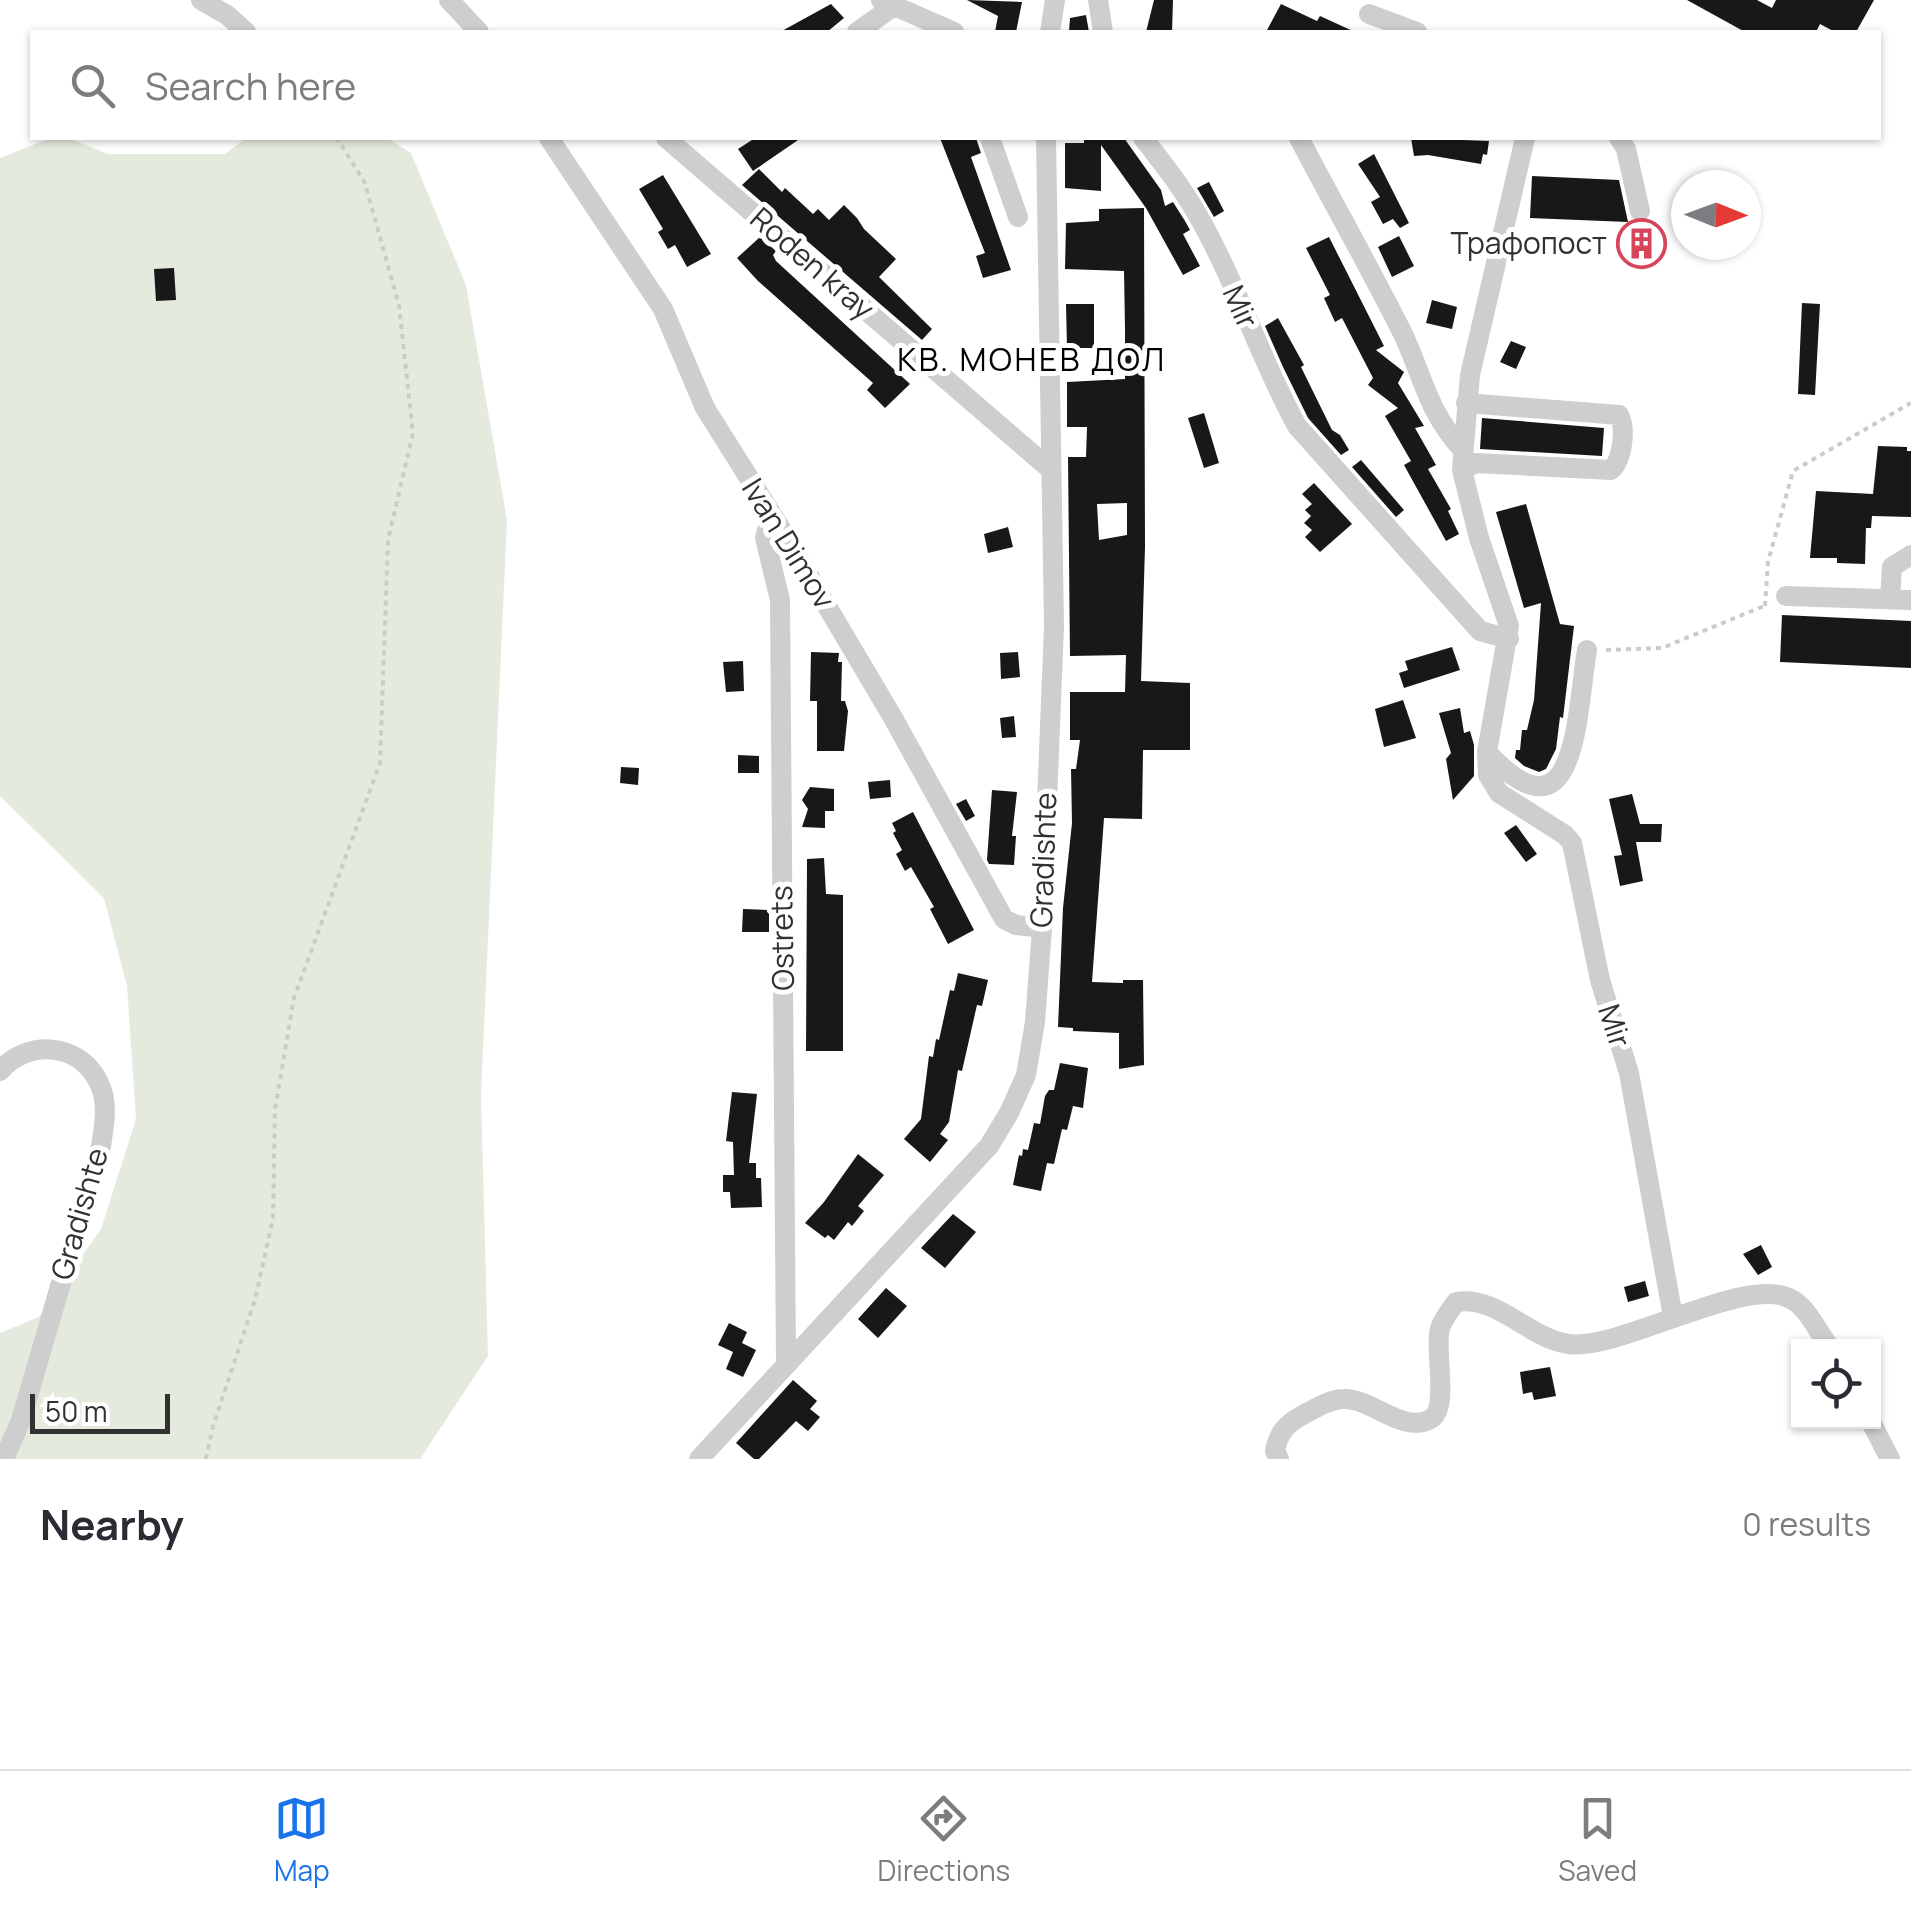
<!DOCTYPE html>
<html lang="en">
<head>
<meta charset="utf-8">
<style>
  :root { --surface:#fff; --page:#f2f2f3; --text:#2b2b33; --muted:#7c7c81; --line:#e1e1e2; --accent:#1a73e8 }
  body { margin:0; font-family:Manrope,sans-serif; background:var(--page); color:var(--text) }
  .controls { position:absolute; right:30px; bottom:30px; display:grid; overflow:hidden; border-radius:0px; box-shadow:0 2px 8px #0004 }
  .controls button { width:90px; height:90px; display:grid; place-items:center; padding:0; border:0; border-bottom:2px solid var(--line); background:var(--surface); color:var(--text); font:50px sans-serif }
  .compass { position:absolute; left:1671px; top:170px; width:90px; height:90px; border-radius:50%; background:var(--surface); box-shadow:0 2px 8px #0004; rotate:91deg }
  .scale { position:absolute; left:30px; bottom:25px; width:140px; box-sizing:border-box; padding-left:10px; border:5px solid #313131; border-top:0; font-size:28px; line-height:35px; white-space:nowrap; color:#313131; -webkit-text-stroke:8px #fff; paint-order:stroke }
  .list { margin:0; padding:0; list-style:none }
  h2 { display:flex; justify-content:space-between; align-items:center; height:130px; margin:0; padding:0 40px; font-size:42px }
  h2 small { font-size:32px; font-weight:400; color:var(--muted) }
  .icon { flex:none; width:55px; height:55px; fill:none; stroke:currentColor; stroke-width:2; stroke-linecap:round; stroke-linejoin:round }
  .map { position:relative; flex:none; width:1911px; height:1459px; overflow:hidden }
  .search { position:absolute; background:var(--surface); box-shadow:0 2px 8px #0004; left:30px; right:30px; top:30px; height:110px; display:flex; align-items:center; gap:25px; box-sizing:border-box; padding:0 35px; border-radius:0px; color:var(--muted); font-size:38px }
  .sheet { height:310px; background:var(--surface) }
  nav { display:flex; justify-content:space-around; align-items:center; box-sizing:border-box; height:140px; border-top:2px solid var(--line); background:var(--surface); font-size:28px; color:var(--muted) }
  nav a { display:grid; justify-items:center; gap:5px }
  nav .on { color:var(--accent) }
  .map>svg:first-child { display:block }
</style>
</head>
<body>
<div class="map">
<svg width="1911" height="1459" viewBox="0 0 1911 1459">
  <rect width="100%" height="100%" fill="#fff"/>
  <path fill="#e5eade" d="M 51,138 L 68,138 L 108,154 L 225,154 L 246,138 L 387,138 L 411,153 L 466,285 L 507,520 L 481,1094 L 488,1356 L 420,1459 L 0,1459 L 0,1333 L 39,1317 L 101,1229 L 136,1119 L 127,986 L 104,898 L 0,796 L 0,158 Z"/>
  <path fill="#181818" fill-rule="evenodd" d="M 967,0 L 1022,2 L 1016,32 L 995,32 L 998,16 Z
    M 1154,0 L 1173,0 L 1172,32 L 1146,32 Z
    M 1687,0 L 1757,0 L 1772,8 L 1776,0 L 1874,0 L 1856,32 L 1835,32 L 1820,24 L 1816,32 L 1745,32 Z
    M 831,4 L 844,18 L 827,32 L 780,32 Z
    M 1281,4 L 1317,21 L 1320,16 L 1355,32 L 1266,32 Z
    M 1086,15 L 1089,32 L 1069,32 L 1070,18 Z
    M 755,138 L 801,138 L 753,171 L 738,149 Z
    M 940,138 L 976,138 L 981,153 L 971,157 L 1011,270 L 983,278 L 976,256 L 985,253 Z
    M 1096,138 L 1124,138 L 1161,190 L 1165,206 L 1173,202 L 1185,221 L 1190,230 L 1183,234 L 1200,266 L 1183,275 L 1146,208 L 1101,145 L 1101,191 L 1065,188 L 1065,143 L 1084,143 L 1084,140 Z
    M 1411,138 L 1489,141 L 1487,155 L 1483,154 L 1481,164 L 1428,155 L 1414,156 Z
    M 1374,154 L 1409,223 L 1400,228 L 1393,219 L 1383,224 L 1371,202 L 1380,197 L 1358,164 Z
    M 759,169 L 782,192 L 785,188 L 813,214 L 818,209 L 829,220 L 844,205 L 857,218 L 864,229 L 896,259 L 879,277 L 932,329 L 922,340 L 742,185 Z
    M 663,175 L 711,254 L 687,267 L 675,245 L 668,249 L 658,232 L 663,229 L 639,189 Z
    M 1532,176 L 1619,180 L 1628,222 L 1530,218 Z
    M 1209,182 L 1224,211 L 1214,217 L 1197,188 Z
    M 1144,208 L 1145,547 L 1141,681 L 1190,683 L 1190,750 L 1143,750 L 1142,819 L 1104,818 L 1092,982 L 1123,983 L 1123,980 L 1143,980 L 1144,1065 L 1119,1069 L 1119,1033 L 1073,1031 L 1073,1028 L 1058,1027 L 1063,908 L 1072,823 L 1071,769 L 1076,769 L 1080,740 L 1070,740 L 1070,692 L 1125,692 L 1126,655 L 1070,656 L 1068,457 L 1086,457 L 1087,427 L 1067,427 L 1067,382 L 1125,379 L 1125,328 L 1124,271 L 1065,269 L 1066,223 L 1099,221 L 1099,209 ZM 1127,503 L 1127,535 L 1099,540 L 1097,504 Z
    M 1636,234 L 1651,238 L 1648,254 L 1633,251 Z
    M 1399,236 L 1414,266 L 1392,277 L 1378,247 Z
    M 760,237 L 776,251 L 773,255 L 776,261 L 910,384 L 885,408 L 867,390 L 873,383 L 758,281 L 737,258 Z
    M 1329,237 L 1384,346 L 1376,350 L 1404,372 L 1398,383 L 1424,426 L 1415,428 L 1436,465 L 1428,469 L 1451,509 L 1448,511 L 1459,534 L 1446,541 L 1404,465 L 1411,461 L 1385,416 L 1398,408 L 1368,385 L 1373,378 L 1342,318 L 1335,322 L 1324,298 L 1330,295 L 1306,248 Z
    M 174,268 L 176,300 L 156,301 L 154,269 Z
    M 1432,300 L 1457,307 L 1452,329 L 1426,323 Z
    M 1802,303 L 1820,304 L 1815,395 L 1798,394 Z
    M 1066,304 L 1094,304 L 1094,348 L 1067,348 Z
    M 1278,318 L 1304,365 L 1301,367 L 1332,430 L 1340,435 L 1349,450 L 1341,455 L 1308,418 L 1283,367 L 1265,326 Z
    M 1511,341 L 1526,347 L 1516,369 L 1500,362 Z
    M 1204,413 L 1219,463 L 1204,468 L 1188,418 Z
    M 1482,418 L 1604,428 L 1602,456 L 1480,449 Z
    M 1878,446 L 1907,447 L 1907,451 L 1911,451 L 1911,517 L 1872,516 L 1871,528 L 1866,528 L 1865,564 L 1837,563 L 1837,558 L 1810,558 L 1816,491 L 1873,494 Z
    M 1361,460 L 1404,510 L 1396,517 L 1352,467 Z
    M 1314,483 L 1352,524 L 1320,552 L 1305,537 L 1312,530 L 1304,523 L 1311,516 L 1305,510 L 1312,504 L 1302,494 Z
    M 1526,504 L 1560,624 L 1574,626 L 1563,718 L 1560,717 L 1556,749 L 1546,769 L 1539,772 L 1524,766 L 1515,758 L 1516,750 L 1520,750 L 1522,730 L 1527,730 L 1534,700 L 1541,603 L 1524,608 L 1496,512 Z
    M 1008,527 L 1013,547 L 988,553 L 984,534 Z
    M 1782,615 L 1911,621 L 1911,668 L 1780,662 Z
    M 1452,647 L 1460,670 L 1404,688 L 1399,673 L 1408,670 L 1405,661 Z
    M 811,652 L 839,653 L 838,662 L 842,662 L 841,701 L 845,701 L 848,711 L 844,751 L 817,751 L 817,701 L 810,701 Z
    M 1018,652 L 1020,677 L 1001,679 L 1000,653 Z
    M 743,661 L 744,691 L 726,692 L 723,662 Z
    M 1403,700 L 1416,738 L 1384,747 L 1375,709 Z
    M 1460,708 L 1464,733 L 1470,731 L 1474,745 L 1474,776 L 1453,800 L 1446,759 L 1451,753 L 1439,713 Z
    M 1014,716 L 1016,737 L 1002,738 L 1000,718 Z
    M 738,755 L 759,756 L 759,773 L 738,773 Z
    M 621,767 L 639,768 L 638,785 L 620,783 Z
    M 890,780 L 891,797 L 870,799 L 868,782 Z
    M 810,787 L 834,789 L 834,811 L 825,811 L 825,828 L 802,827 L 808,809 L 802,800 Z
    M 992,790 L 1017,792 L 1012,836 L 1016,836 L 1014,865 L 989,864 L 987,860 Z
    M 1632,794 L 1640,824 L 1662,824 L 1661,842 L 1636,842 L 1643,881 L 1620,886 L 1614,856 L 1622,855 L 1609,799 Z
    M 966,799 L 975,816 L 966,821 L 956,804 Z
    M 913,812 L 974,930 L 948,944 L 930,909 L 934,907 L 911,867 L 905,871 L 896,854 L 902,850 L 893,833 L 896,831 L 892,823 Z
    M 1516,825 L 1537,854 L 1526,862 L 1504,833 Z
    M 824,858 L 826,894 L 843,895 L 843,1051 L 806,1051 L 807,859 Z
    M 743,909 L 769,910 L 769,932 L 742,932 Z
    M 958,973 L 988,980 L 982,1006 L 977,1005 L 962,1071 L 958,1070 L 949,1122 L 940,1134 L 948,1140 L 930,1162 L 904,1139 L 921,1119 L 929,1056 L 933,1057 L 936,1039 L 939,1040 L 950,990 L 954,991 Z
    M 1060,1063 L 1088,1068 L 1083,1108 L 1073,1106 L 1067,1130 L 1062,1129 L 1054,1164 L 1047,1163 L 1041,1191 L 1013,1185 L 1019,1155 L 1022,1156 L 1023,1149 L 1028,1150 L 1034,1123 L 1040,1124 L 1045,1096 L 1049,1090 L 1054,1090 Z
    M 732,1092 L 757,1094 L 749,1163 L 756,1163 L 756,1178 L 761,1178 L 762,1207 L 731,1208 L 730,1192 L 723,1192 L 723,1175 L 734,1175 L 733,1142 L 726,1141 Z
    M 858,1154 L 884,1175 L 858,1206 L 864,1211 L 852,1226 L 848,1222 L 834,1240 L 828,1235 L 825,1238 L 805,1223 L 824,1202 Z
    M 953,1214 L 976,1232 L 945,1268 L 921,1248 Z
    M 1761,1245 L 1772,1267 L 1758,1275 L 1743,1254 Z
    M 1645,1281 L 1649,1296 L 1628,1302 L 1624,1287 Z
    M 886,1288 L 907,1306 L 878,1338 L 858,1319 Z
    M 729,1323 L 747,1332 L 742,1343 L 756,1350 L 743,1377 L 726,1369 L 733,1352 L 718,1345 Z
    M 1550,1367 L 1556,1396 L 1534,1400 L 1532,1392 L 1523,1394 L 1520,1372 Z
    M 793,1380 L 817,1401 L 810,1409 L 820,1417 L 808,1431 L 796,1421 L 759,1459 L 754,1459 L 736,1443 Z"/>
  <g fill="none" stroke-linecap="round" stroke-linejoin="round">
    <path stroke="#cbcbcb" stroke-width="4" stroke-dasharray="5 5" stroke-linecap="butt" d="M 1765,606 L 1768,562 L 1793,471 L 1911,403
      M 1606,650 L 1662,648 L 1764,606
      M 206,1459 L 213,1426 L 255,1300 L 273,1218 L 275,1109 L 294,998 L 380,763 L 388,540 L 413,433 L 399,306 L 365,183 L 337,138"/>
    <path stroke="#cecece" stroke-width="20" d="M 201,0 L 227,15 L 246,32
      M 449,0 L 479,32
      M 881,0 L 954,32
      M 1098,0 L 1103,32
      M 1369,14 L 1417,32
      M 857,32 L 894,6
      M 1050,32 L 1055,0
      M 549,138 L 663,309 L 705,408 L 783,532 L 892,716 L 1004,919 L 1016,925 L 1042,928
      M 666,138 L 1050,469
      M 990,138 L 1018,217
      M 1143,138 C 1162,162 1181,186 1197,214 C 1236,281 1259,357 1297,426 L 1480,631 L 1509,639
      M 1299,138 C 1333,203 1370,268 1403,334 C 1424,379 1427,410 1462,449
      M 1525,138 L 1470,375 L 1462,470 L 1479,538 L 1509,626 L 1487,752 L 1488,775 L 1499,793 L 1565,835 L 1572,843 L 1600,980 L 1629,1073 L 1673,1317
      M 1619,138 L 1626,149 L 1640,211
      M 1462,470 L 1476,463 L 1611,470 C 1623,459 1626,428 1619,415 L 1466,403
      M 771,515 L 765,538 L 780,600 L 786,1364
      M 1786,596 L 1911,600
      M 1890,599 L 1892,567 L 1911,555
      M 1487,752 C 1577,849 1576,716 1587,650
      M 0,1071 C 27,1039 80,1042 99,1083 C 109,1103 104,1126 101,1146 L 21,1420 L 4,1459
      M 1871,1422 L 1890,1459
      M 699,1459 L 989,1146 L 1009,1113 L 1026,1075 L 1035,1022 L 1042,928 L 1054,626 L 1046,138
      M 1279,1459 L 1275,1451 C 1278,1434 1286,1424 1301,1416 C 1314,1409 1330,1399 1344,1399 C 1371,1398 1406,1436 1432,1418 C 1449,1406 1434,1350 1440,1328 C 1443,1319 1451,1309 1456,1302 C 1498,1295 1529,1339 1569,1344 C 1621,1351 1746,1274 1791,1299 C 1807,1307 1818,1332 1829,1346"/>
  </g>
  <defs>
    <symbol id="building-ring" viewBox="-11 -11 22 22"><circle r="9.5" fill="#fff" stroke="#d7455a" stroke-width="1.5"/><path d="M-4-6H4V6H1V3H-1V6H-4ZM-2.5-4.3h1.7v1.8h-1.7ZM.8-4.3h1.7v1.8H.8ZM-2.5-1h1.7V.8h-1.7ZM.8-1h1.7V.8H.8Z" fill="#d7455a"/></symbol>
  </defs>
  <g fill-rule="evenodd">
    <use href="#building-ring" x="1614" y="216" width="55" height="55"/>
  </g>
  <g text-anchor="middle" stroke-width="10" stroke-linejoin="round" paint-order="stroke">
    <g font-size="30" fill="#313131" stroke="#fff" text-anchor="end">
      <text x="1607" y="254">Трафопост</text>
    </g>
    <g font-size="30" fill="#313131" stroke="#fff">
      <text transform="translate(812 264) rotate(41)" y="10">Roden kray</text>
      <text transform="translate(1240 307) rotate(66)" y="10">Mir</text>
      <text transform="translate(788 544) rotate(58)" y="10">Ivan Dimov</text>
      <text transform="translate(1044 860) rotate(-88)" y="10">Gradishte</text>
      <text transform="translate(783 938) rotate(-91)" y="10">Ostrets</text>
      <text transform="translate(1614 1026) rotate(72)" y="10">Mir</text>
      <text transform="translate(80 1214) rotate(-74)" y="10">Gradishte</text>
    </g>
    <g font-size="32" letter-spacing="2.5" fill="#000" stroke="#fff">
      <text x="1032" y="371">КВ. МОНЕВ ДОЛ</text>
    </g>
  </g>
</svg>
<div class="controls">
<button><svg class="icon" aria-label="locate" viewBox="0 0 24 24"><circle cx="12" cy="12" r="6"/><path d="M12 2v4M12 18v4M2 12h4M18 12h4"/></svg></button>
</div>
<svg class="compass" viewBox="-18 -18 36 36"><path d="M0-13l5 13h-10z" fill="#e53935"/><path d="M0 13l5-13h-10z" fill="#7c7c81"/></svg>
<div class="scale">50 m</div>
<div class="search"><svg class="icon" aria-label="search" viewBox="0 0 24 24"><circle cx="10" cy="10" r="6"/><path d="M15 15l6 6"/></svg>Search here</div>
</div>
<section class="sheet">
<h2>Nearby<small>0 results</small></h2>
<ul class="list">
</ul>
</section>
<nav>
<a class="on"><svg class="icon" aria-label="map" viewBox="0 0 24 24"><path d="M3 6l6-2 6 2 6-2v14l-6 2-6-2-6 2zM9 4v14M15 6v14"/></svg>Map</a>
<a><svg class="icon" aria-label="directions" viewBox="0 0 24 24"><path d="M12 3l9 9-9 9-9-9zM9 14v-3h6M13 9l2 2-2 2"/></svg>Directions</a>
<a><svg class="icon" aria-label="saved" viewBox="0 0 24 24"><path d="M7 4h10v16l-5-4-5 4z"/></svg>Saved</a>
</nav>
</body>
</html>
